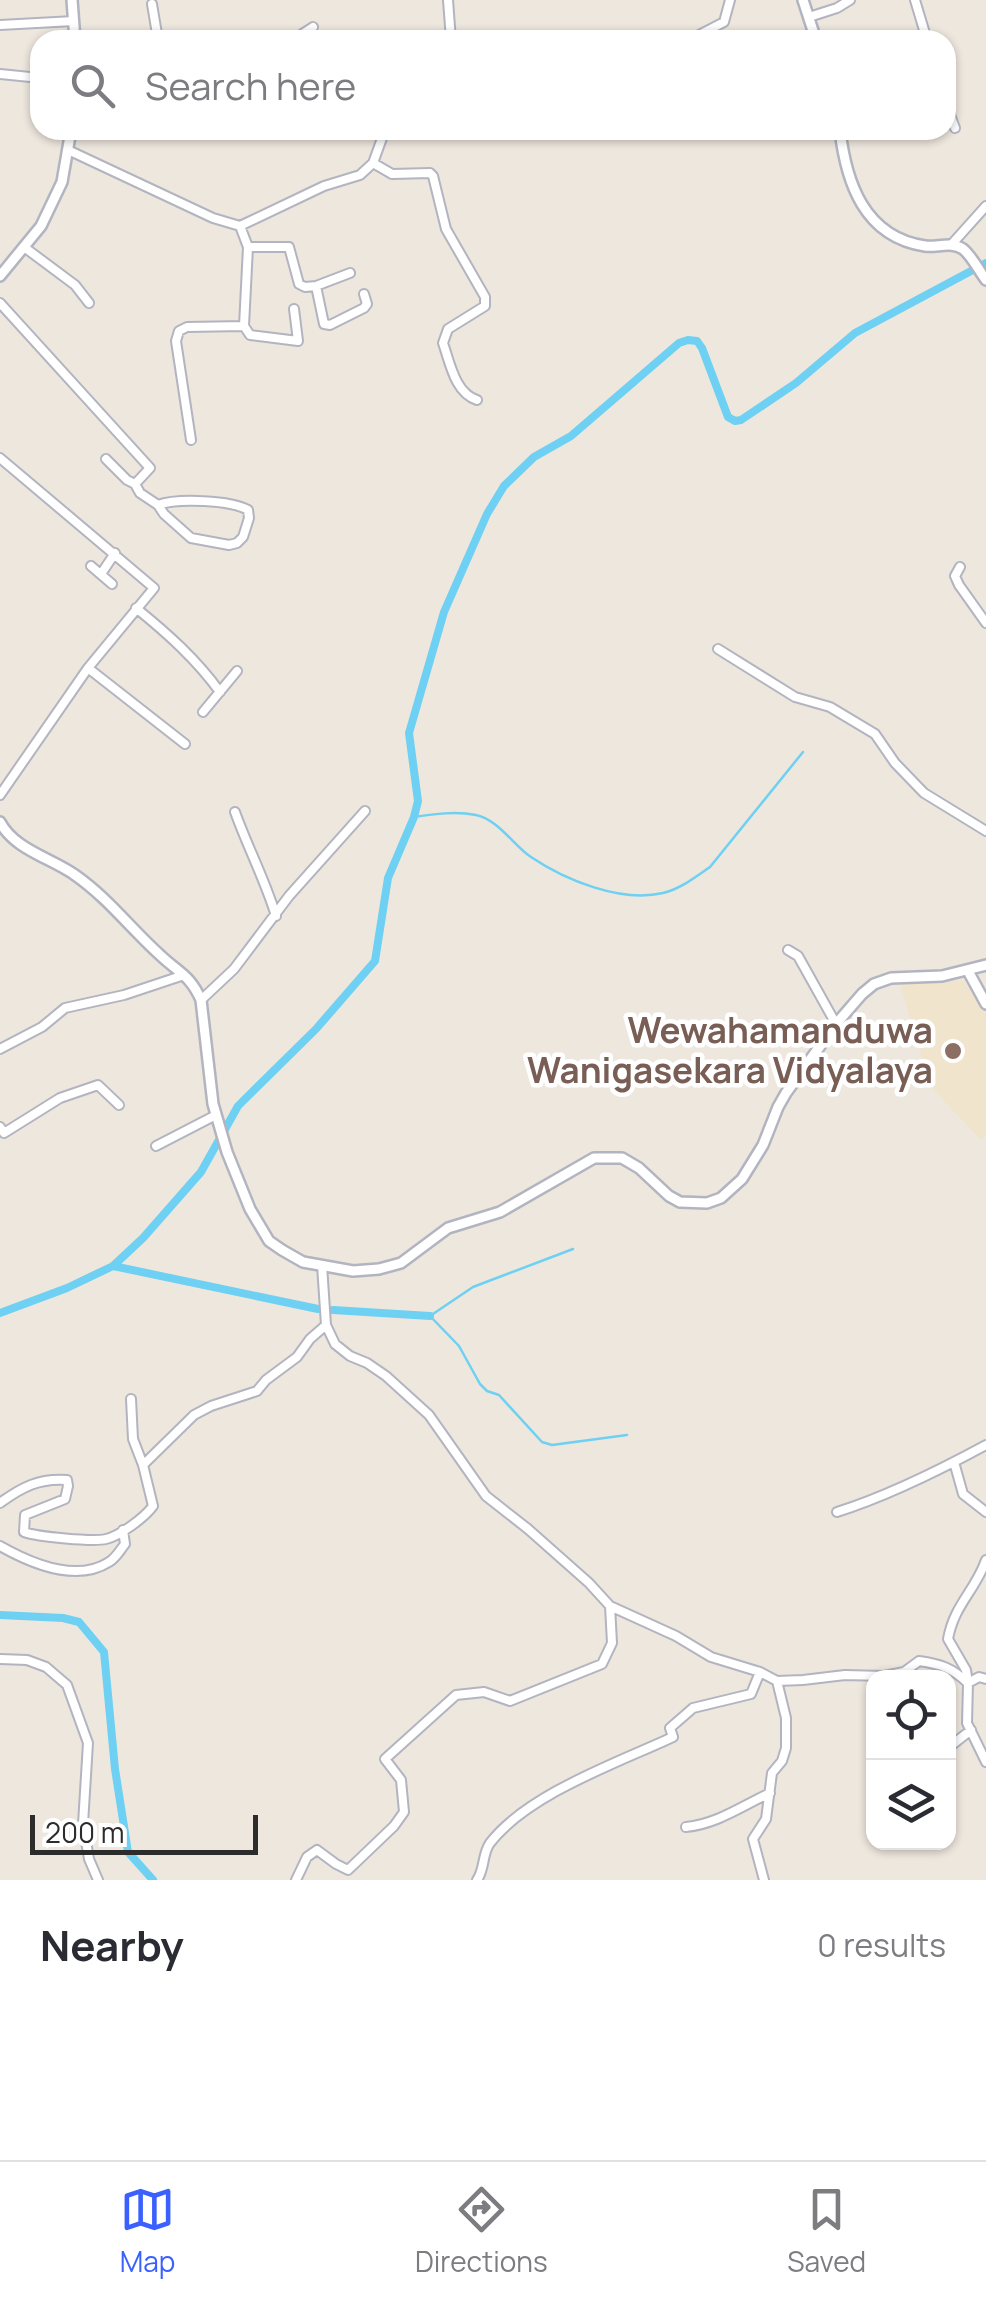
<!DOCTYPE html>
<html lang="en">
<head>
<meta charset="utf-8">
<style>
  :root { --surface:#fff; --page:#f2f2f3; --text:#2b2b33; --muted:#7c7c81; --line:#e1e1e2; --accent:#3a60ff }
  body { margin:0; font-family:Manrope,sans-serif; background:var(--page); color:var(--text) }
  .controls { position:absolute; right:30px; bottom:30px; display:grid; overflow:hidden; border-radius:20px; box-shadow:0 2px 8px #0004 }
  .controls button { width:90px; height:90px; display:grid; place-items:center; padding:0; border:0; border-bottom:2px solid var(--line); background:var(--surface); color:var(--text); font:50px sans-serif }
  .scale { position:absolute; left:30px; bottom:25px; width:228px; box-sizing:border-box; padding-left:10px; border:5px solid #2c2c2c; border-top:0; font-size:28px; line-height:35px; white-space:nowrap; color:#2c2c2c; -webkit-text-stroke:8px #fff; paint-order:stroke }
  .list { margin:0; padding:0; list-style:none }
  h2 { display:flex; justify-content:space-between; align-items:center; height:130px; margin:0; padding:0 40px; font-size:42px }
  h2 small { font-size:32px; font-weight:400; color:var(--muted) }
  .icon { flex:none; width:55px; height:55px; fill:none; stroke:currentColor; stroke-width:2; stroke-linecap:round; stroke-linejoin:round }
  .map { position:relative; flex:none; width:986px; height:1880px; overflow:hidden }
  .search { position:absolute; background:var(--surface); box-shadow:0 2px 8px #0004; left:30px; right:30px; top:30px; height:110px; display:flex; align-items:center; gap:25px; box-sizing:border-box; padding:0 35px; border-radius:30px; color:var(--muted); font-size:38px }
  .sheet { height:280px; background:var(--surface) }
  nav { display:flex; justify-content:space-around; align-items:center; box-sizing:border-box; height:140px; border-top:2px solid var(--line); background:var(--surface); font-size:28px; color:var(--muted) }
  nav a { display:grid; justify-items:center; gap:5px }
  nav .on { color:var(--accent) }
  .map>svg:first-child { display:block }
</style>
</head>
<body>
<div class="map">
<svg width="986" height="1880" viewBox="0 0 986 1880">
  <rect width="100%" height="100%" fill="#eee7de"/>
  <path fill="#f0e4cd" d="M 963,980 L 986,1015 L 986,1134 L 981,1140 L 931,1087 L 900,985 Z"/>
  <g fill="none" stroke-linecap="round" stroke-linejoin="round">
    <path stroke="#6ed0f2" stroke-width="2.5" d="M 414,817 C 434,814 456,811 476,815 C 499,820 513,845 531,857 C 565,880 621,903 663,893 C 680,889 696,877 710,867 L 803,752
      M 573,1249 L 473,1287 L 430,1316 L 459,1346 L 480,1384 L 487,1391 L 499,1395 L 542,1442 L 552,1445 L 627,1435"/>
    <path stroke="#6ed0f2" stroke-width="8" d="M 113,1266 L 318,1309
      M 333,1310 L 430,1316
      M 0,1313 L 67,1288 L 113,1266 L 143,1238 L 201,1172 L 238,1106 L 316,1029 L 375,961 L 388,878 L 414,817 L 418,801 L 409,733 L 444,612 L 487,514 L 504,486 L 534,457 L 571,436 L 679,343 L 688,340 L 697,341 L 702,348 L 728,417 L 735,421 L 741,420 L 796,383 L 855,333 L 986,263
      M 0,1615 L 63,1618 L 79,1622 L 104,1652 L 115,1769 L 128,1852 L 153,1880"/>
    <defs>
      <path id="minor" d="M 448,0 L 451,40
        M 915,0 L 927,40
        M 152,4 L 158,40
        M 809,17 L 837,8 L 850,0
        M 0,25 L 74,21
        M 699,35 L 724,22 L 730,0
        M 293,40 L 313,27
        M 0,74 L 40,78
        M 946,104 L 955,128
        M 68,150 L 213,218 L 240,226 L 248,247 L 289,247 L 299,284 L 305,287 L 316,286 L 350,273
        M 373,163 L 392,174 L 430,173 L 433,176 L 446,229 L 485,297 L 485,306 L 448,329 L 443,343 C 450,363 455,393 477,400
        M 240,226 L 324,186 L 360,175 L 373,163 L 385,130
        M 951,245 L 986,206
        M 24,247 L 75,285 L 89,303
        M 248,247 L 244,326 L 250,335 L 298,341 L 294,309
        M 316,286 L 324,324 L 330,325 L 364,308 L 367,304 L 364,294
        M 0,303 L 150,468 L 135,484 L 140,493 L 158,505 L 164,514 L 191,538 L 229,545 L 237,543 L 243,537 L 249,518 L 248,510 C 231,500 177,498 158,505
        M 191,440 L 176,341 L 179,331 L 187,327 L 244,326
        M 0,458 L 154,588 L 88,668 L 0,795
        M 106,459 L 127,480 L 135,484
        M 91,566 L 112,584
        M 960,567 L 955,576 L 959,585 L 986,623
        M 101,574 L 115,553
        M 136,608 C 168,634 196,659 220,692
        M 718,649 L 795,697 L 830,707 L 875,734 L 895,763 L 924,793 L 986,831
        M 88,668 L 185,744
        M 203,712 L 237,671
        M 235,812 C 248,848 265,880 276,916
        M 788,950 L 798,956 L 836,1024
        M 201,1000 L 234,969 L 289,896 L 365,811
        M 0,1049 L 42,1027 L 65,1008 L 124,995 L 184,975
        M 0,1127 L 4,1133 L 60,1098 L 98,1085 L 119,1105
        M 156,1146 L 216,1115
        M 322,1265 L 326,1325 L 335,1344 L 350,1356 L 367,1363 L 386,1376 L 429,1415 L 486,1496 L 528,1529 L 589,1583 L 610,1606 L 676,1636 L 711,1657 L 760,1672 L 777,1681 L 803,1680 L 845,1675 L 884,1676 L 904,1672 L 919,1661 C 941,1664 952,1668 968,1683 L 967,1723 L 986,1762
        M 131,1399 L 133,1439 L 143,1465
        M 954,1462 L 963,1494 L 986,1512
        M 0,1503 C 22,1487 39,1478 67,1480 L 68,1486 L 65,1499 L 25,1515 L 24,1532 C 38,1537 93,1542 106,1539 C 120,1536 145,1517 153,1506 L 143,1465 L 194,1415 L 211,1406 L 257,1391 L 266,1380 L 297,1357 L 310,1339 L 326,1325
        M 837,1512 C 888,1496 938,1471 986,1445
        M 0,1546 C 30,1563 76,1583 109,1562 C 116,1558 120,1550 125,1544 L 123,1530
        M 986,1560 C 975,1591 954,1605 948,1639 L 966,1670 L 968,1683 L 979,1677 L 986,1679
        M 0,1659 L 27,1660 L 46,1667 L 67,1685 L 88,1743 L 83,1824 L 89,1859 L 98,1880
        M 948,1748 L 971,1730
        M 686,1827 C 717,1824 742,1806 770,1793
        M 296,1880 L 307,1857 L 317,1850 L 336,1864 L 348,1870 L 394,1826 L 404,1812 L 401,1780 L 385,1759 L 456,1695 L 484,1692 L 510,1701 L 602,1664 L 612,1643 L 610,1606
        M 477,1880 C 485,1869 482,1854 490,1843 C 528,1794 617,1763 673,1737 L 670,1728 L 693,1708 L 751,1694 L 760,1672
        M 764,1880 L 753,1839 L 766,1819 L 772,1773 L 782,1761 L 786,1748 L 786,1718 L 777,1681"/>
      <path id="tertiary" d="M 72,0 L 75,40
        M 803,0 L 816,40
        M 840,130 C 846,182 864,237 925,246 C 936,248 952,241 963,249 C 972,256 979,271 986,280
        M 0,276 L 41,226 L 62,182 L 71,130
        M 0,822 C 15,850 51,858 75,875 C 108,898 131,929 160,955 C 179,973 190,975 201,1000 L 213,1104 L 227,1152 L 250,1209 L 269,1241 L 282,1250 L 303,1262 L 353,1271 L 379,1269 L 401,1263 L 448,1228 L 500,1212 L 594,1158 L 622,1158 L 639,1168 L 669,1196 L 680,1202 L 707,1203 L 721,1198 L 742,1179 L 763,1145 L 778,1107 L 786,1093 L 836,1024 L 862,994 L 874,984 L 891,978 L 942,976 L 986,965
        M 968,971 L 986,1004"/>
    </defs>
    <use href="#minor" stroke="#b2b4c0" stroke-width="12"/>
    <use href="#tertiary" stroke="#b2b4c0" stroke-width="14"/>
    <use href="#minor" stroke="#fff" stroke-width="8"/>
    <use href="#tertiary" stroke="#fff" stroke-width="9"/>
  </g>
  <circle fill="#8d6e63" stroke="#fff" stroke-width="4" cx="953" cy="1051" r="10"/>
  <g text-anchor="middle" stroke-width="9" stroke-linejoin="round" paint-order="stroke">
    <g font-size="35" font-weight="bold" fill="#785e54" stroke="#fff" text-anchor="end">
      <text x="933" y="1043">Wewahamanduwa<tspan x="933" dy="40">Wanigasekara Vidyalaya</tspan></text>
    </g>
  </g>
</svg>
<div class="controls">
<button><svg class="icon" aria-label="locate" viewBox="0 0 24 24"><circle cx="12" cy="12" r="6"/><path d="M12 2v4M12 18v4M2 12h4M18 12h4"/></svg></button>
<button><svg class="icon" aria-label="layers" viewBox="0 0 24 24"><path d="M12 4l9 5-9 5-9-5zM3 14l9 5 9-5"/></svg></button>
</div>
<div class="scale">200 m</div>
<div class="search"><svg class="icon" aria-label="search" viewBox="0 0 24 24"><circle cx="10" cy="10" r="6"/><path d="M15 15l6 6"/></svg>Search here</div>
</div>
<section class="sheet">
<h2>Nearby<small>0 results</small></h2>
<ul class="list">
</ul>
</section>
<nav>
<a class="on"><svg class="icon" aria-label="map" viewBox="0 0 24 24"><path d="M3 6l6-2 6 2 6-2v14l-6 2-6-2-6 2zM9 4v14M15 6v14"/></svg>Map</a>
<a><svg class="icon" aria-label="directions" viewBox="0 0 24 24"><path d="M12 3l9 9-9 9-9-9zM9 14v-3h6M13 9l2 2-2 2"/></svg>Directions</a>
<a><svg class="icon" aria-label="saved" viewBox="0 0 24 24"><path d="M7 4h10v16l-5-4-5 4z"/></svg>Saved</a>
</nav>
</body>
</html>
